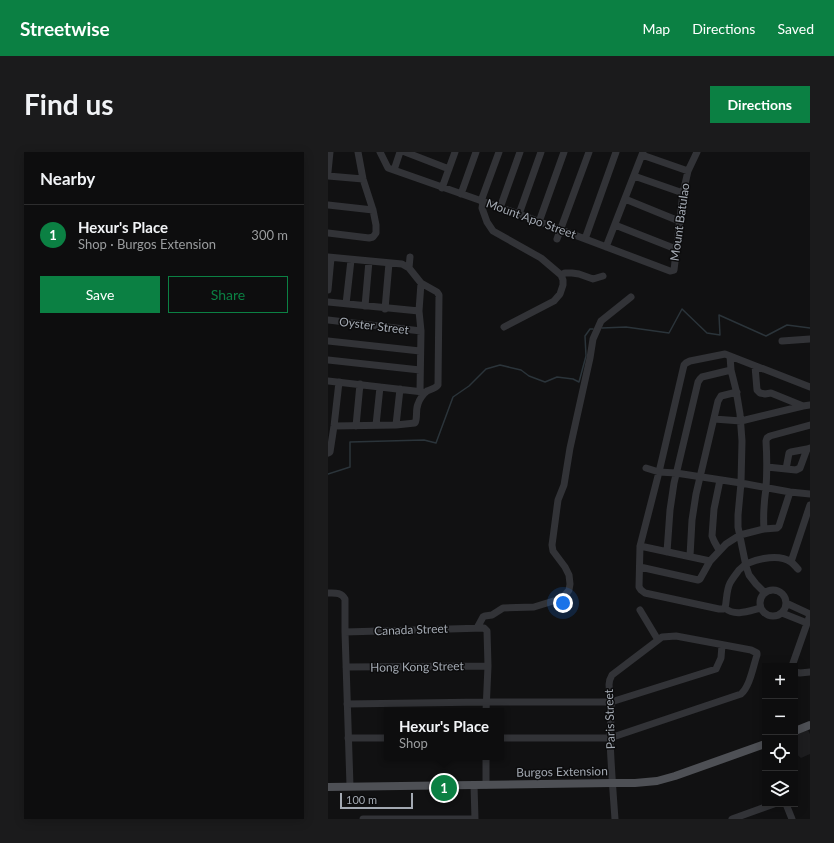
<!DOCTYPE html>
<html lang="en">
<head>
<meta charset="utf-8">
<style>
  :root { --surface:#0d0d0e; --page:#1b1b1c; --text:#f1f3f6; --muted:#9a9c9e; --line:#2d2d2e; --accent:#0b8043 }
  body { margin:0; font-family:Lato,sans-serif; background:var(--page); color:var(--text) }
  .controls { position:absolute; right:12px; bottom:12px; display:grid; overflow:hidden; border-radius:0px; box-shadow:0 2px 10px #0003 }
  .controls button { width:36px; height:36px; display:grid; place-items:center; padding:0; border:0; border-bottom:1px solid var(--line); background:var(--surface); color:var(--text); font:20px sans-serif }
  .scale { position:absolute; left:12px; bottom:10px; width:73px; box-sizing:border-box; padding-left:4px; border:2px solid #a3a9b2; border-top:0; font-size:11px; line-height:14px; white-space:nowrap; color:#a3a9b2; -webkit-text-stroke:3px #0c0c0d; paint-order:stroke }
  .you { position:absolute; left:235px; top:451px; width:14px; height:14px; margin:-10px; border:3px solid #fff; border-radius:50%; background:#1a73e8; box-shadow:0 0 0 6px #1a73e833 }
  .badge { display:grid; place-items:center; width:26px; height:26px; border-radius:50%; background:var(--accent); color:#fff; font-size:13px; font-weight:700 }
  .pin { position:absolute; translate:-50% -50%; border:2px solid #fff; box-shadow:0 1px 4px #0006 }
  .popup { position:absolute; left:56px; top:556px; width:120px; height:52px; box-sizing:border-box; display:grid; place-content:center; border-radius:0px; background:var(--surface); filter:drop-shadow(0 1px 3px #0005); font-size:13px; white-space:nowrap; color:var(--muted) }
  .popup b { font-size:15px; color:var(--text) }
  .popup::after { content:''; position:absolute; left:50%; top:100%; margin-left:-8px; border:8px solid transparent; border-top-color:var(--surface) }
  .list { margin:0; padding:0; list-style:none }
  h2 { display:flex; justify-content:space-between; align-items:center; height:52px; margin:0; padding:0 16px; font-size:17px }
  h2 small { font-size:13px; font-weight:400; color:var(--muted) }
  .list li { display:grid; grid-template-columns:26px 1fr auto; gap:12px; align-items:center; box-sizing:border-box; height:60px; padding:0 16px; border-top:1px solid var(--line) }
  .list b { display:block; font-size:15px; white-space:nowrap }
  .list p { margin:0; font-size:13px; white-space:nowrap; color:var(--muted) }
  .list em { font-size:13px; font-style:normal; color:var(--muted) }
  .actions { display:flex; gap:8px; padding:12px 16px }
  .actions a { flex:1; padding:9px 0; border:1px solid var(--accent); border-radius:0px; text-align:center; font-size:14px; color:var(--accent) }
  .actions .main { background:var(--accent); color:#fff }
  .icon { flex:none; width:22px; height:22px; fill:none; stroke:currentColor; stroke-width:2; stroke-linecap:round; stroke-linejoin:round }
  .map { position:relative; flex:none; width:482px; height:667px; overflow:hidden; border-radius:0px }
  header { display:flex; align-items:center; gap:24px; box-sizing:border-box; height:56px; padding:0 20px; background:var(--accent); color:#fff }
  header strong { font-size:19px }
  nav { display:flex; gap:22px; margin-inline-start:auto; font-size:14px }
  .intro { display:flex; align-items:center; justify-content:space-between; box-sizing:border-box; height:96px; padding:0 24px }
  h1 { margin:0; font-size:28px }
  .button { padding:10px 18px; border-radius:0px; background:var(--accent); color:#fff; font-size:14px; font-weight:700 }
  main { display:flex; gap:24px; padding:0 24px }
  aside { flex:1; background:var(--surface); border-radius:0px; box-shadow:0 2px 10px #0003 }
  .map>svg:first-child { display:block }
</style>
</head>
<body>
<header>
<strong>Streetwise</strong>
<nav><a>Map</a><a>Directions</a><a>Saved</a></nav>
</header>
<div class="intro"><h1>Find us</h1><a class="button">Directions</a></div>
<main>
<aside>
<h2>Nearby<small></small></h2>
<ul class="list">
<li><span class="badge">1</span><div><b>Hexur's Place</b><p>Shop · Burgos Extension</p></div><em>300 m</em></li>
</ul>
<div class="actions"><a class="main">Save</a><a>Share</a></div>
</aside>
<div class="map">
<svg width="482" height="667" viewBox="0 0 482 667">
  <rect width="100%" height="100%" fill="#111112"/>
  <path fill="#1d1d1f" d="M 480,578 L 482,582 L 482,602 L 473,606 L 467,601 L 467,583 Z"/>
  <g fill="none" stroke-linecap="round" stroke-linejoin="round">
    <path stroke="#2b343a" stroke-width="1.5" d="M 274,176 L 298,175 L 341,181 L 354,157 L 379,181 L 392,183 L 391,163 L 438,184 L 459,173 L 482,176
      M 0,322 L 22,315 L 22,290 L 96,288 L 108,291 L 125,245 L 141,234 L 158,217 L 172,213 L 193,218 L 201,224 L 217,230 L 229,225 L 245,227 L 251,230 L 258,204 L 257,184 L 262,177 L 265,177"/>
    <path stroke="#323337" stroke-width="7" d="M 52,0 L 60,16 L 191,62 L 342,119 L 346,118 L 355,41 L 360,19 L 369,0
      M 77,0 L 121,17
      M 314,3 L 360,19
      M 66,18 L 72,0
      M 0,20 L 2,0
      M 0,24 L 35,27
      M 306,24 L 355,41
      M 114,36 L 127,0
      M 133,42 L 148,0
      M 297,47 L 351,69
      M 153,49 L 171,0
      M 155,50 L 154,56 L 159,70 L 165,79 L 213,106 L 233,123 L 235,128 L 235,133 L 232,142 L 226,149 L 176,175
      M 0,53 L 45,58
      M 172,56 L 192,0
      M 191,62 L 213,0
      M 211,70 L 236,0
      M 287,73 L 348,97
      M 0,81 L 41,86 L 45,85 L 48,81 L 48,73 L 45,58 L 35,27 L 30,0
      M 229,87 L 261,0
      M 257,87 L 288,0
      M 278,95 L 315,0
      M 0,105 L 74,112 L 81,116
      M 233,123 L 237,121 L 244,121 L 251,122 L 265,127 L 275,124
      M 0,138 L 3,106
      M 0,150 L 91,159
      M 18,152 L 23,108
      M 37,154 L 41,109
      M 57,157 L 61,111
      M 0,168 L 93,179
      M 0,189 L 92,199
      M 454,189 L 482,187
      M 402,204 L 403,218 L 408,238 L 412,262 L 414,289 L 413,331 L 410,363 L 410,375 L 418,414 L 421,423 L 428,432 L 437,441
      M 0,208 L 92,218
      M 427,214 L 429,238 L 432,241 L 437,242 L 443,241 L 475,254
      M 0,229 L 95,240
      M 92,239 L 93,179 L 91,159 L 93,131
      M 386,267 L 413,269 L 475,254 L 482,253
      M 48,273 L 52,235
      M 68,273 L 72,237
      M 6,274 L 68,273 L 87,271 C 90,265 87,259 90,252 C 91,248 95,242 99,239 C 103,237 107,237 110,233 L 111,143 L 109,140 L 93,131 L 81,116 L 82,105
      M 28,274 L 32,232
      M 0,301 L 2,300 L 6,274 L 11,230
      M 439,315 L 468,318 L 472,316 L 479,297 L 482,296
      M 318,316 L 331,320 L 348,321 L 413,331 L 462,340 L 482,342
      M 458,317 L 461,301 L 463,300 L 479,297
      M 436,377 C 435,363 436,350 438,336 C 439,321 439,305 438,289 L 439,286 L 442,284 L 482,273
      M 312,394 L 382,409
      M 391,398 L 386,389 L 384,384 L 386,357 L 392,328
      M 339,400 L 342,358 L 346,331 L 370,230 L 372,227 L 374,225 L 403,218
      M 362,404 L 364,368 L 368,342 L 390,249 L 393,244 L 409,240
      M 463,410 L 482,353
      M 312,415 L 370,428 L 372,427 L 382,409 L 398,392 L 412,383 L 436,377 L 449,376 L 451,374 L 462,340
      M432 451a13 13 0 1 1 26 0a13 13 0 1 1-26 0Z
      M 0,441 C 7,441 13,440 17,447 L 17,480 L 22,634
      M 458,451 L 482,462
      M 397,456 L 395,457 L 391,457 L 317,441 L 313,438 L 311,435 L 312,394 L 331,320 L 356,213 L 358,211 L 362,209 L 397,202 L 482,235
      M 397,456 C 399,448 398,439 402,431 C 404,427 408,422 411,418 C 421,407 450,401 463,410 C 466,412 468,415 470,417
      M 397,456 C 407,465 421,459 433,456
      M 312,458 L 330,488
      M 454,461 L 479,471
      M 149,476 L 155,465 L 157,464 L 164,463 L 175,456 L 206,455 L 232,447 L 237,443 L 241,438 L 242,432 L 241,423 L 237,415 L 225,399 L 224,393 L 230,348 L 236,333 L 242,296 L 262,206 L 265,187 L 273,169 L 303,145
      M 17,480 L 156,476 L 159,479 L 160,514 L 158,559
      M 464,514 L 482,463
      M 18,515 L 160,514
      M 467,520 L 472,521 L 482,520
      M 19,552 L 157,550 L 283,550 L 388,517 L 393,506 L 394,493
      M 20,586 L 59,586
      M 173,586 L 282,586 L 413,542 C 422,534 425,515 429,503 L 429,501 L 423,498 L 348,484 L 334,485 L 284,523 C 278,533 283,540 283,550 C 284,562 282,575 282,587 C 283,614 285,640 287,667
      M 158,605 L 158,633
      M 458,652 L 464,667
      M 35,667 L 147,667 L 146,633
      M 404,667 L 446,652"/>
    <path stroke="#4e5055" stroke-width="8" d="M 467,579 L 482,573
      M 0,635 L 284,631 L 307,631 L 329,629 L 347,624 L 437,592"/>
  </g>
  <g text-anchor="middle" stroke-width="3" stroke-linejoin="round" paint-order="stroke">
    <g font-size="12" fill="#a3a9b2" stroke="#0c0c0d">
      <text transform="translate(203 67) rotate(20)" y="4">Mount Apo Street</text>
      <text transform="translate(352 70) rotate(-82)" y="4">Mount Batulao</text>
      <text transform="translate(46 174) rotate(7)" y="4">Oyster Street</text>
      <text transform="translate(83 478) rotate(-2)" y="4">Canada Street</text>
      <text transform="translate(89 515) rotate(-1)" y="4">Hong Kong Street</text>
      <text transform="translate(282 567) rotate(-92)" y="4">Paris Street</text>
      <text transform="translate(234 620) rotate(-1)" y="4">Burgos Extension</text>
    </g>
  </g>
</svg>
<div class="controls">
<button>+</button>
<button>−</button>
<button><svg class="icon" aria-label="locate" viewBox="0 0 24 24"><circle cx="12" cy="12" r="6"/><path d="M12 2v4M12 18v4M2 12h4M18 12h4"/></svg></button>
<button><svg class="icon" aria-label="layers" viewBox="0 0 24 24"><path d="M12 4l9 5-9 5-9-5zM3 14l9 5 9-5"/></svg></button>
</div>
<div class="scale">100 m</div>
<div class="you"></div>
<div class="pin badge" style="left:116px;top:636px">1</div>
<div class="popup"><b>Hexur's Place</b>Shop</div>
</div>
</main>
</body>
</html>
